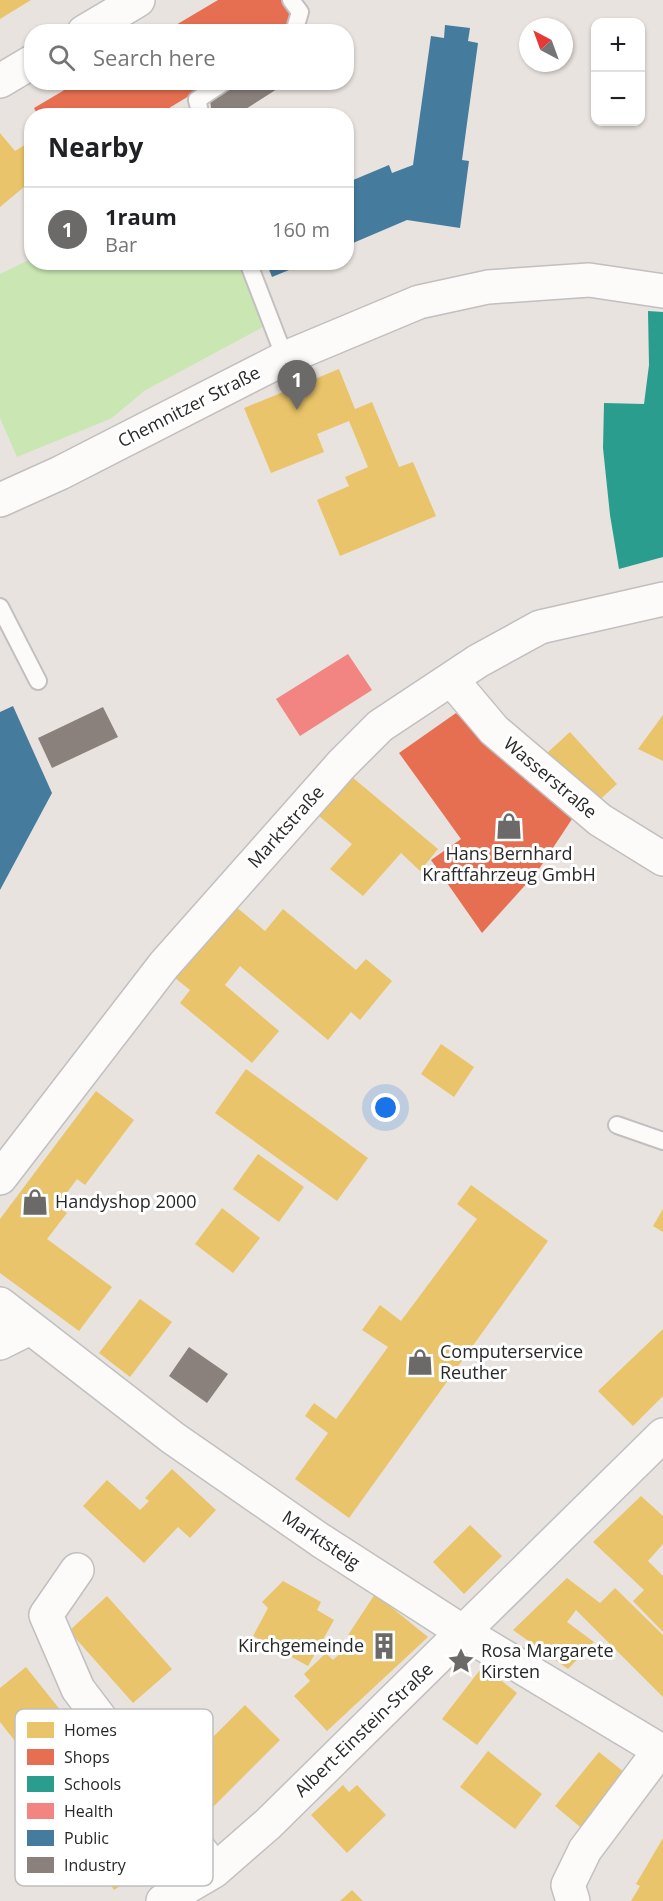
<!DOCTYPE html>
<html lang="en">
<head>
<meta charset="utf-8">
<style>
  :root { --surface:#fff; --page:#f2f2f2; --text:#202124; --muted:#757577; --line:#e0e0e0; --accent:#6c6a68 }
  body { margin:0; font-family:"Open Sans",sans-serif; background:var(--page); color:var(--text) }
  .controls { position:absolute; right:18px; top:18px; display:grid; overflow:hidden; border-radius:12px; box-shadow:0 2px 4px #0004 }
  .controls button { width:54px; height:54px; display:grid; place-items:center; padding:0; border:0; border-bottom:2px solid var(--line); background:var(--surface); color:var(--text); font:30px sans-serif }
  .compass { position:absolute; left:519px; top:18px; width:54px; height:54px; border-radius:50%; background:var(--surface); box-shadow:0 2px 4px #0004; rotate:319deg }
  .you { position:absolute; left:386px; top:1108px; width:21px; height:21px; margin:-15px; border:4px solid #fff; border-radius:50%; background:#1a73e8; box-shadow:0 0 0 9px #1a73e833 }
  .badge { display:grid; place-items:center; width:39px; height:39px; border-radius:50%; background:var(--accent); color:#fff; font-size:20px; font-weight:700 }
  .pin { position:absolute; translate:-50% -50px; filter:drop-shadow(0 2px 3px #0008) }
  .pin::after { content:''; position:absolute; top:32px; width:21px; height:18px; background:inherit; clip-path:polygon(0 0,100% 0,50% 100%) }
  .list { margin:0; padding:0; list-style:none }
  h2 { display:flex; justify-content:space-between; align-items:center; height:78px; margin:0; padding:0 24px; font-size:26px }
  h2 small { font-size:20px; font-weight:400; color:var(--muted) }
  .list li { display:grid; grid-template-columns:39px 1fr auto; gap:18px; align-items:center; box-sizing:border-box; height:84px; padding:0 24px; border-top:2px solid var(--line) }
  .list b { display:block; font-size:22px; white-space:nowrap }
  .list p { margin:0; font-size:20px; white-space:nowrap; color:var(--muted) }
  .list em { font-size:20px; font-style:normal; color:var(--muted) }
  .icon { flex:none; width:33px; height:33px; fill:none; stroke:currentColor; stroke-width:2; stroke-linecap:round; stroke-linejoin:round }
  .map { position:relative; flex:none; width:663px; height:1901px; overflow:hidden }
  .search { position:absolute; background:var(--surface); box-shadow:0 2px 4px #0004; left:24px; top:24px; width:330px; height:66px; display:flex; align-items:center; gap:15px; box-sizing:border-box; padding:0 21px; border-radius:24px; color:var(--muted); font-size:22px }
  .panel { position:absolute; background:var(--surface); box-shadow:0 2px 4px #0004; left:24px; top:108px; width:330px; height:162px; border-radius:24px }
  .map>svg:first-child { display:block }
</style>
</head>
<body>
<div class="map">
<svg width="663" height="1901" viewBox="0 0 663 1901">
  <rect width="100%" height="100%" fill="#e8e3de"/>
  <path fill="#cae6b3" d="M 31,259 L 32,262 L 239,263 L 265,326 L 144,391 L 112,418 L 17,457 L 0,418 L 0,274 Z"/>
  <path fill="#e9c46a" d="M 0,0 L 31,0 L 0,19 Z
    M 0,133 L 15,151 L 28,143 L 32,147 L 32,172 L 26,177 L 30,182 L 0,207 Z
    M 339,369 L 355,409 L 372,402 L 399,467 L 413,462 L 436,516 L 340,556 L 317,500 L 349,486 L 345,477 L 368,467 L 349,421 L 317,434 L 324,452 L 271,473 L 244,408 Z
    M 663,715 L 663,761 L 638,749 Z
    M 570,732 L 617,784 L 594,805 L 547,753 Z
    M 352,777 L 438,849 L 420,871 L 401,853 L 363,896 L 330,869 L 352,844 L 319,816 Z
    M 235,906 L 265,931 L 283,909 L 356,970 L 366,959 L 392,981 L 360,1020 L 351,1012 L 328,1040 L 240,966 L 225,985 L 279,1031 L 252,1063 L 180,1003 L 190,990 L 175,978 Z
    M 441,1044 L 474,1067 L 454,1097 L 421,1074 Z
    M 246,1069 L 368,1158 L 337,1201 L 215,1113 Z
    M 96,1091 L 134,1120 L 85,1185 L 77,1179 L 57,1206 L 67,1213 L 47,1239 L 112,1287 L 79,1331 L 0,1273 L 0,1219 Z
    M 258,1154 L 304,1187 L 279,1222 L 233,1189 Z
    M 471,1185 L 548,1241 L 349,1518 L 295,1479 L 328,1433 L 305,1416 L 314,1403 L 336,1419 L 388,1347 L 362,1330 L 380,1305 L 401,1321 L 477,1219 L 457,1204 Z
    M 222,1208 L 260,1238 L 233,1273 L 195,1244 Z
    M 663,1209 L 663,1232 L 653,1226 Z
    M 140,1299 L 172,1322 L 130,1377 L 99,1353 Z
    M 663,1329 L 663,1396 L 633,1426 L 598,1391 Z
    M 172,1469 L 216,1510 L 190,1538 L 178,1527 L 144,1563 L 83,1506 L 107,1480 L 140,1510 L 149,1501 L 145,1498 Z
    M 641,1496 L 663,1516 L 663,1544 L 648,1561 L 663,1576 L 663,1632 L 633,1601 L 644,1590 L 593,1542 Z
    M 470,1525 L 502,1556 L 464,1594 L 433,1562 Z
    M 567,1578 L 600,1603 L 615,1588 L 663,1635 L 663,1697 L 576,1610 L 567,1622 L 594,1642 L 568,1669 L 513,1630 Z
    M 283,1581 L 321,1602 L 317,1610 L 334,1620 L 308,1666 L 253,1636 L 268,1608 L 262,1602 Z
    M 375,1594 L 428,1637 L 327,1731 L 294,1696 L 310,1681 L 304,1674 L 326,1653 L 333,1660 L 355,1639 L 348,1635 Z
    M 107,1596 L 172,1669 L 133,1703 L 69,1631 Z
    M 483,1666 L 517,1693 L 477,1745 L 442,1719 Z
    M 26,1667 L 88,1745 L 45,1779 L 0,1722 L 0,1688 Z
    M 245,1705 L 280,1740 L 210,1810 L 174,1776 Z
    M 488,1751 L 542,1794 L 515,1829 L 460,1787 Z
    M 599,1752 L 629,1776 L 585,1831 L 555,1806 Z
    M 343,1785 L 349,1792 L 357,1785 L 386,1815 L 347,1853 L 311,1815 Z
    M 123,1790 L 167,1855 L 114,1890 L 70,1825 Z
    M 663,1838 L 663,1901 L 631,1901 L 640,1886 L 636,1884 Z
    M 352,1890 L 363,1901 L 340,1901 Z"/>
  <path fill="#e76f51" d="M 218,0 L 282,0 L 291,13 L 285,32 L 164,32 Z
    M 78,82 L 212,82 L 156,116 L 38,116 L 34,108 Z
    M 456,713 L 501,759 L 509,755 L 576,813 L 537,872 L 482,933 L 431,860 L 461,839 L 399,753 Z"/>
  <path fill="#2a9d8f" d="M 648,311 L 663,312 L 663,557 L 619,569 L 610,515 L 603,448 L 604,403 L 644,404 L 649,365 Z"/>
  <path fill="#f28482" d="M 348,654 L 372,690 L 300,736 L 276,699 Z"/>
  <path fill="#457b9d" d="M 445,25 L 470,28 L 468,41 L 478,43 L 462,160 L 469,161 L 460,228 L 407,220 L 346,246 L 346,183 L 389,165 L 392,173 L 413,165 L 431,36 L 444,38 Z
    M 266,262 L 306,262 L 306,263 L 272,277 Z
    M 13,706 L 52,793 L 0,890 L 0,712 Z"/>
  <path fill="#8a817c" d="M 239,82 L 288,82 L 235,116 L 212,116 L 210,100 Z
    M 103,707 L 118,737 L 52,768 L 38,738 Z
    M 189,1347 L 228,1374 L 207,1403 L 169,1376 Z"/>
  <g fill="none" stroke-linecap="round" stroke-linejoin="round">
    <defs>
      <path id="lane" d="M 291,0 L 300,12 L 294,32
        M 201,116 L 197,100 L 224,82
        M 248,262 L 285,358
        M 0,607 L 38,681
        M 617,1125 L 663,1141"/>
      <path id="street" d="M 84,32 L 138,0
        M 0,81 L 32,62
        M 451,679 L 494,730 L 600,820 L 663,859
        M 0,1178 L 164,965 L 342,764 L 380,726 L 478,661 L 540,627 L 663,599
        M 0,1304 L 173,1438 L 320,1540 L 463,1632 L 663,1752
        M 0,1343 L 30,1328
        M 77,1570 L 46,1615 L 78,1689 L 215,1870
        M 163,1901 L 214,1871 L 268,1824 L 663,1435
        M 573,1901 L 568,1885 L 585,1850 L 660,1750"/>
      <path id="secondary" d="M 0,500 L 60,473 L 285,358 L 419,302 L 488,287 L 589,280 L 663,291"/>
    </defs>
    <use href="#lane" stroke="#c1bfc0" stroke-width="20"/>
    <use href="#street" stroke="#c1bfc0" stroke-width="36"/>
    <use href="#secondary" stroke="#c1bfc0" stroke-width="36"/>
    <use href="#lane" stroke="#fcfbfa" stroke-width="16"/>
    <use href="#street" stroke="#fcfbfa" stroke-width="33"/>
    <use href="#secondary" stroke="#fcfbfa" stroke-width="33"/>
  </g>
  <defs>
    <symbol id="shop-bare" viewBox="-9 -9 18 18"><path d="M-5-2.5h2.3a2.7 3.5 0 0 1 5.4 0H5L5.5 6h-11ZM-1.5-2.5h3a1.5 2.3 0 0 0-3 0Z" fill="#6c6a68" stroke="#fff" stroke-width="2.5" paint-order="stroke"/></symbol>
    <symbol id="building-bare" viewBox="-9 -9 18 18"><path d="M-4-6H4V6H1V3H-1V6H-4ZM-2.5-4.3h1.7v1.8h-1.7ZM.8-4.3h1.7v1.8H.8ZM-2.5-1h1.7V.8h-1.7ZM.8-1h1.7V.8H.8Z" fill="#6c6a68" stroke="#fff" stroke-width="2.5" paint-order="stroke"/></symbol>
    <symbol id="sight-bare" viewBox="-9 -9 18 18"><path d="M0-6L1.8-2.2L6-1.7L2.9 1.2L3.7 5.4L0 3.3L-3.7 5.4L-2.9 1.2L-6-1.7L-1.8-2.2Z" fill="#6c6a68" stroke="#fff" stroke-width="2.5" paint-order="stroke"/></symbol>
  </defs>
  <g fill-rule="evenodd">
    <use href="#shop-bare" x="490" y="807" width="38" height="38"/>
    <use href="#shop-bare" x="16" y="1183" width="38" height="38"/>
    <use href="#shop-bare" x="401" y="1343" width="38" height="38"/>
    <use href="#building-bare" x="365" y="1627" width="38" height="38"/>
    <use href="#sight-bare" x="442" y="1642" width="38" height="38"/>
  </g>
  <g text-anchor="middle" stroke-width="6" stroke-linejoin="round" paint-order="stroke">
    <g font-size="18" fill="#292929" stroke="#fff">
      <text transform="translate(189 407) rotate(-27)" y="6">Chemnitzer Straße</text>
      <text transform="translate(550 778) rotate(40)" y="6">Wasserstraße</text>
      <text transform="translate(286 827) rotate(-48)" y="6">Marktstraße</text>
      <text transform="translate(321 1540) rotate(34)" y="6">Marktsteig</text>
      <text transform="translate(364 1730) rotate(-44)" y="6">Albert-Einstein-Straße</text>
    </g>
    <g font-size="18" fill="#292929" stroke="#fff" text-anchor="start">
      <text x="509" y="860" text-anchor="middle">Hans Bernhard<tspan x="509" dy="21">Kraftfahrzeug GmbH</tspan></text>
      <text x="55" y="1208">Handyshop 2000</text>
      <text x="440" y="1358">Computerservice<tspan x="440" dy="21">Reuther</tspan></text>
      <text x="364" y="1652" text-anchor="end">Kirchgemeinde</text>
      <text x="481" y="1657">Rosa Margarete<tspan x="481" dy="21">Kirsten</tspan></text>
    </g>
  </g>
  <rect x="15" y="1709" width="198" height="177" rx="9" fill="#fff" stroke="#bfbfbf" stroke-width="1.5"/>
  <rect x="27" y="1722" width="27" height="16" fill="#e9c46a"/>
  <rect x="27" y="1749" width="27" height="16" fill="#e76f51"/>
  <rect x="27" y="1776" width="27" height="16" fill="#2a9d8f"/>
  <rect x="27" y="1803" width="27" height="16" fill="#f28482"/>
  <rect x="27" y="1830" width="27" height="16" fill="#457b9d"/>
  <rect x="27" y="1857" width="27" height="16" fill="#8a817c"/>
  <g font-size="16" fill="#292929">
    <text x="64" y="1736">Homes</text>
    <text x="64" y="1763">Shops</text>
    <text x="64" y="1790">Schools</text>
    <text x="64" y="1817">Health</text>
    <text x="64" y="1844">Public</text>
    <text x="64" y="1871">Industry</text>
  </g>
</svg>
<div class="controls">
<button>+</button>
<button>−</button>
</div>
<svg class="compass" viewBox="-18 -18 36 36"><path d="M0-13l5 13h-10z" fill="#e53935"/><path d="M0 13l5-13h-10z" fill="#757577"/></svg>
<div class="you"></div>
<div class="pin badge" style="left:297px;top:410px">1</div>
<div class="search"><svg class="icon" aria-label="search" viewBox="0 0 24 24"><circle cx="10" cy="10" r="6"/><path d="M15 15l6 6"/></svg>Search here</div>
<section class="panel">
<h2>Nearby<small></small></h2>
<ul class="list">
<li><span class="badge">1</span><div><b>1raum</b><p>Bar</p></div><em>160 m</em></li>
</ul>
</section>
</div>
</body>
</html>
